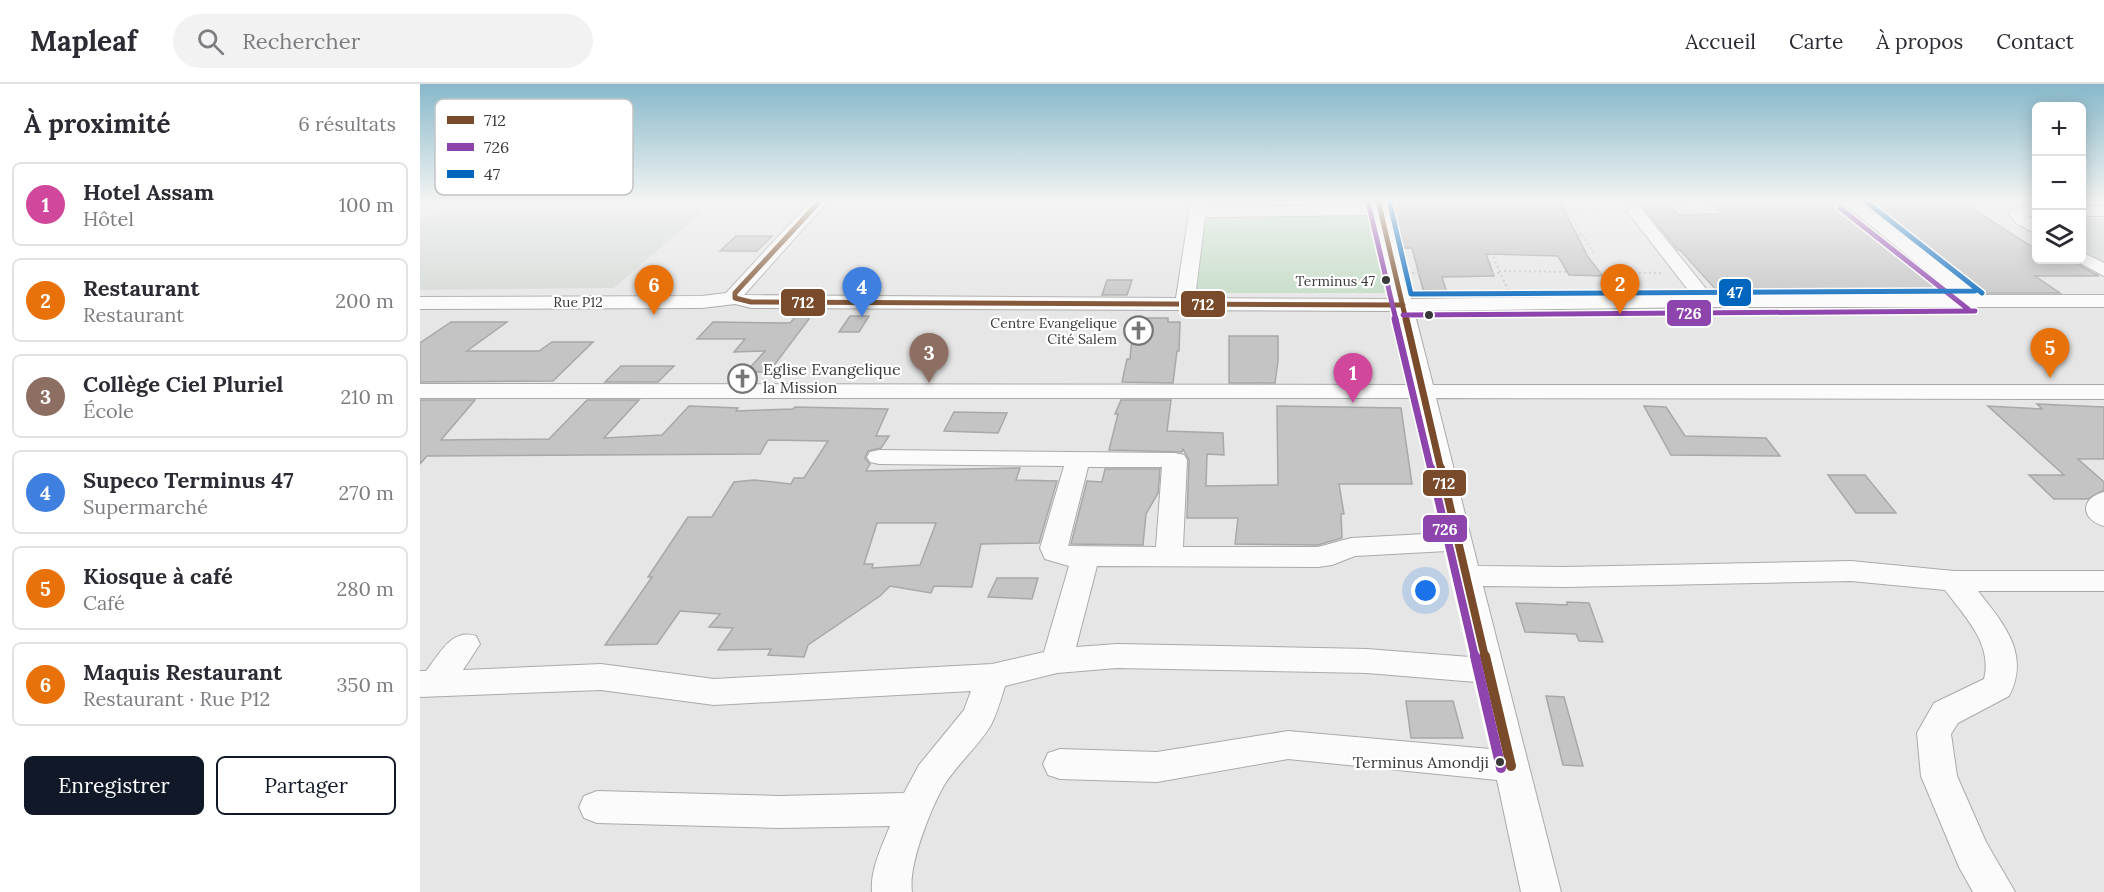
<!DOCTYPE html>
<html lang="fr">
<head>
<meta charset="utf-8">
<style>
  :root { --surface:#fff; --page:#f2f2f3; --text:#2b2b33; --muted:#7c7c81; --line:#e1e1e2; --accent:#111827 }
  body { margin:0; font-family:Lora,serif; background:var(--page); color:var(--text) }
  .controls { position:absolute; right:18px; top:18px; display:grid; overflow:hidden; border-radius:9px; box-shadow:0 3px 15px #0003 }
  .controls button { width:54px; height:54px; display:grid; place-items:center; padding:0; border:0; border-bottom:2px solid var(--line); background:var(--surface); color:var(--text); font:30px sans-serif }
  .you { position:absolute; left:1006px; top:507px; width:21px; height:21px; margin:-15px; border:4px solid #fff; border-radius:50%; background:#1a73e8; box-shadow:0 0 0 9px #1a73e833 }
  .badge { display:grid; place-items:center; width:39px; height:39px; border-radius:50%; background:var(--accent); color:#fff; font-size:20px; font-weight:700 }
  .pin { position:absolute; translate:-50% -50px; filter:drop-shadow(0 2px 3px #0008) }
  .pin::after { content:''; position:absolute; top:32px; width:21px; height:18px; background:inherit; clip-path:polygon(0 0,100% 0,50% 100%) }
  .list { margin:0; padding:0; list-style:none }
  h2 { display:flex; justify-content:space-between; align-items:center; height:78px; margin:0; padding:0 24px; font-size:26px }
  h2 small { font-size:20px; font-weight:400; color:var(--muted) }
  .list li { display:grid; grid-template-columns:39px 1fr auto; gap:18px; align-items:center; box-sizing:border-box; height:84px; margin:0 12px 12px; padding:0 12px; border:2px solid var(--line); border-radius:9px }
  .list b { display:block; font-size:22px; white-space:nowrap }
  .list p { margin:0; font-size:20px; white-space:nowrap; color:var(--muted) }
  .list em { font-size:20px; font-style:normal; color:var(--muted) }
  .actions { display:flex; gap:12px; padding:18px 24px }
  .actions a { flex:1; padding:14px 0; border:2px solid var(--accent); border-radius:9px; text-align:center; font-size:21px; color:var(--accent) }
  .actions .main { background:var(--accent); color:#fff }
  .icon { flex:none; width:33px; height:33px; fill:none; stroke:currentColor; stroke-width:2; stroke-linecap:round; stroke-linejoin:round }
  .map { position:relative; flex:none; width:1684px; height:808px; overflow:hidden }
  header { display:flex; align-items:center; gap:36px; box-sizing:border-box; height:84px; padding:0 30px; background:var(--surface); border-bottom:2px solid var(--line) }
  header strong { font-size:28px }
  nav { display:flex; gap:33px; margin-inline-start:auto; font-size:21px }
  .search { width:420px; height:54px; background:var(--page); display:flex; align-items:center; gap:15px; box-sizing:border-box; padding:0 21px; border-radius:33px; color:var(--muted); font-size:22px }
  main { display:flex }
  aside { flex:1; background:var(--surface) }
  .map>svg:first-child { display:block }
</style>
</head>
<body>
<header>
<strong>Mapleaf</strong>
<div class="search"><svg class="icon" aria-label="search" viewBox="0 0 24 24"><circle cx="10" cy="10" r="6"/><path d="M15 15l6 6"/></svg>Rechercher</div>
<nav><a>Accueil</a><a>Carte</a><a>À propos</a><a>Contact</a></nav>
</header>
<main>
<aside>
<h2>À proximité<small>6 résultats</small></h2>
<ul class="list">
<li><span class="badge" style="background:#d1479c">1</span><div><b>Hotel Assam</b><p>Hôtel</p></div><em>100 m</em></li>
<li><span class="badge" style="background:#e8710a">2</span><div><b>Restaurant</b><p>Restaurant</p></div><em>200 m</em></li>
<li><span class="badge" style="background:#8d6e63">3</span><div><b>Collège Ciel Pluriel</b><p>École</p></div><em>210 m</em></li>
<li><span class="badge" style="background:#3f7fe0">4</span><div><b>Supeco Terminus 47</b><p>Supermarché</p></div><em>270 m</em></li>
<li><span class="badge" style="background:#e8710a">5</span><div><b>Kiosque à café</b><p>Café</p></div><em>280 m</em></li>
<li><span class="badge" style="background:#e8710a">6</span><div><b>Maquis Restaurant</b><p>Restaurant · Rue P12</p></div><em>350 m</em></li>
</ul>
<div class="actions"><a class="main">Enregistrer</a><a>Partager</a></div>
</aside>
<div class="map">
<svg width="1684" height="808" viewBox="0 0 1684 808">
  <rect width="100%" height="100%" fill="#e5e6e5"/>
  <path fill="#d4d9d5" d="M 284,126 L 194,204 L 0,206 L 0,136 L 32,127 Z
    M 1662,135 L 1684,135 L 1684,179 L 1662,165 Z"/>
  <path fill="#c0dac3" d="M 781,131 L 947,131 L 965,209 L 772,209 Z"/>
  <path fill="#c3c4c3" stroke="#a7a8a7" stroke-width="1.5" fill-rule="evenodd" d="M 971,116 L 1139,116 L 1168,173 L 1183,192 L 1149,191 L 1138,172 L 1066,170 L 1074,192 L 1022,193 L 1028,212 L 1005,213 L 992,164 L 984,164 Z
    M 1213,116 L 1246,116 L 1258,131 L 1303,130 L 1289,117 L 1375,118 L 1417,116 L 1530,209 L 1299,209 L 1260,166 L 1258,166 L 1223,123 Z
    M 1441,116 L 1539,116 L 1617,166 L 1617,176 L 1655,176 L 1655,179 L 1679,192 L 1615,192 L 1640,209 L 1561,209 Z
    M 316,152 L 352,152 L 337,167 L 300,167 Z
    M 687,196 L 712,196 L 707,211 L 682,211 Z
    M 380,228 L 389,235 L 349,288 L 326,288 L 345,267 L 314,268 L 325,255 L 277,255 L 293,238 L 370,239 Z
    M 430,232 L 449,232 L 439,248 L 419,248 Z
    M 717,234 L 748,234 L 748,238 L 760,238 L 759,267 L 757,267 L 753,299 L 702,298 L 707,275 L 710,275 L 712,253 L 715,253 Z
    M 31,238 L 87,238 L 47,267 L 119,267 L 132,258 L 173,258 L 133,297 L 0,298 L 0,259 Z
    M 809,252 L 858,252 L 858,277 L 855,299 L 809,299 Z
    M 201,282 L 254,282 L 238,298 L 185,298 Z
    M 0,316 L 55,316 L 21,356 L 129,355 L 167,316 L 219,316 L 184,354 L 242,351 L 269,322 L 318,324 L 316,327 L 373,325 L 375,323 L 468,325 L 456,352 L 469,352 L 461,364 L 448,367 L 445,374 L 450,380 L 446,387 L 600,384 L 596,396 L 637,397 L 619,459 L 561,460 L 552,503 L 514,502 L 511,509 L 470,502 L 460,512 L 388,561 L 384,573 L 348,571 L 351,565 L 298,566 L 313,544 L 289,543 L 300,530 L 260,527 L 237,560 L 185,561 L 232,493 L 228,493 L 268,433 L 292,433 L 314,398 L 334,396 L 371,400 L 374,394 L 384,394 L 408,357 L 348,356 L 340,370 L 7,372 L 0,380 ZM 457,439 L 516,439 L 500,481 L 452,484 L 453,480 L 444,480 Z
    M 701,316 L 751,316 L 747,347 L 803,349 L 804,371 L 787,370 L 786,402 L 858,401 L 857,322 L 981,324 L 992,400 L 919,400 L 924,430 L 921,430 L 922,454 L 898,461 L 815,460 L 818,434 L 767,434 L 769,376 L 763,365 L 762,368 L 689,366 L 698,330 L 695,330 Z
    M 1617,320 L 1684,323 L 1684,375 L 1658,375 L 1684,398 L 1684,406 L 1668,415 L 1634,415 L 1609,391 L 1644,391 L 1568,322 L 1622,325 Z
    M 1224,322 L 1246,323 L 1265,352 L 1346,354 L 1360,372 L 1251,371 Z
    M 534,328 L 587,329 L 578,349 L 524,347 Z
    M 685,385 L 740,385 L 738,409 L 726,430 L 723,461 L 651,460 L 667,397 L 682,398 Z
    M 1408,391 L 1445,391 L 1476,429 L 1436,429 Z
    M 577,494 L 618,494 L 612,515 L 568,513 Z
    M 1147,518 L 1169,519 L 1183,558 L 1159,557 L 1156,550 L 1105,548 L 1096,519 L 1147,521 Z
    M 1126,612 L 1144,613 L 1163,682 L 1143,681 Z
    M 986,617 L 1033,617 L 1043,654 L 991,654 Z"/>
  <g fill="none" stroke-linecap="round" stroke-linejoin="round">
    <defs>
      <path id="minor" d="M 392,116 L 409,116 L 324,211 L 756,214 L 771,116 L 787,116 L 786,123 L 951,121 L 950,116 L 966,116 L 991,215 L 1272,211 L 1207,127 L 1215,122 L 1221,124 L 1291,211 L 1536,211 L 1419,116 L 1437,116 L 1560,211 L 1684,211 L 1684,223 L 1286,223 L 994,227 L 1013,301 L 1684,301 L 1684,315 L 1016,314 L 1058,482 L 1145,483 L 1431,477 L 1534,487 L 1684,487 L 1684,507 L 1558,507 C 1583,539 1611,570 1589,612 L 1538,639 L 1531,650 L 1537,692 L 1566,758 L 1595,808 L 1553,808 L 1539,783 L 1501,692 L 1497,649 L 1514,619 L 1564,595 C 1573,560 1545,533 1525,506 L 1431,497 L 1145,503 L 1063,502 L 1141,808 L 1101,808 L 1077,696 L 868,675 L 737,698 L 640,695 L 628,691 L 623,680 L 628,669 L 640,665 L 737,668 L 868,647 L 1070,665 L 1056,598 L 947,589 L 697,584 L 637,589 L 585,602 C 581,615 577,629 571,641 C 558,663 536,681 523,703 C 510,727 488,781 492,808 L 452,808 C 450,786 462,762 470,742 L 360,744 L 177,739 L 164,734 L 159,723 L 164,712 L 177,707 L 360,712 L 484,709 L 499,681 L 544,626 L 551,607 L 294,621 L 181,606 L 0,613 L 0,587 L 6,587 C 20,570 31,544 56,552 L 60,560 L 43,586 L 181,580 L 294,595 L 572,580 L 624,568 L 649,482 L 625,475 L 620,464 L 644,382 L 459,380 L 450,378 L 447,373 L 450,368 L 459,366 L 755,369 L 764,371 L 767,376 L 763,463 L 898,463 L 931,454 L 1023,449 L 993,314 L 0,314 L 0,300 L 991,301 L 974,227 L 331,224 L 315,220 L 282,224 L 0,225 L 0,213 L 282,212 L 306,209 ZM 953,131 L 972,215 L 775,214 L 785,133 ZM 668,383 L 742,383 L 736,463 L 648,462 ZM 1027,467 L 1050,573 L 947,565 L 697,560 L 656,563 L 677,482 L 898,483 L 912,481 L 935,472 Z
        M 1616,121 L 1616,131 L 1608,132 L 1616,138 L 1616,150 L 1596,139 L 1589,129 L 1591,126 Z
        M 1662,122 L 1684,122 L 1684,132 L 1662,132 Z
        M 1662,168 L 1684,179 L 1684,192 L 1656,177 L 1662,176 Z
        M 1684,408 L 1684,442 C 1660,435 1660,414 1684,408 Z"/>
    </defs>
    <use href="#minor" stroke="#aaa" stroke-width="2"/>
    <path stroke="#c5c6c5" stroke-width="2" stroke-dasharray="2 3" stroke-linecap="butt" d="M 1011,116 L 1028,163
      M 1129,116 L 1136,127
      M 977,126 L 1200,127
      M 1235,127 L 1267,127 L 1256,116
      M 1301,130 L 1316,146 L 1331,146 L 1355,170 L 1471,170
      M 1332,146 L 1411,145
      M 1023,150 L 1162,151 L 1148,127
      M 1063,150 L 1088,206
      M 1162,151 L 1174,169
      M 1079,187 L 1242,189
      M 992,189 L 1080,189"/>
    <use href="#minor" fill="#fbfbfb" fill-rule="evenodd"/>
    <defs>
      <path id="bus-1-far3" d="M 401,116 L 315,209 L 315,214 L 331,218 L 983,221
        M 958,116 L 986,236"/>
      <path id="bus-1-far2" d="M 986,235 L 1021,386"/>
      <path id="bus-1-far1" d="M 1021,384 L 1065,573"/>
      <path id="bus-1" d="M 1065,572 L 1091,682"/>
      <path id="bus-2-far3" d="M 948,118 L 976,236
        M 1420,124 L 1548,225
        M 983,231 L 1555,227"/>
      <path id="bus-2-far2" d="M 975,235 L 1011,386"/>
      <path id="bus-2-far1" d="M 1011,384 L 1055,573"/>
      <path id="bus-2" d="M 1055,572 L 1081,684"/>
      <path id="bus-3" d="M 969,116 L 991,210 L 1555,207
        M 1444,116 L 1562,209"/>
    </defs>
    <use href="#bus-1-far3" stroke="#fff" stroke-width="8"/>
    <use href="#bus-1-far2" stroke="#fff" stroke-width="10"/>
    <use href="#bus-1-far1" stroke="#fff" stroke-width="13"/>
    <use href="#bus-1" stroke="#fff" stroke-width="15"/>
    <use href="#bus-2-far3" stroke="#fff" stroke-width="8"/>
    <use href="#bus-2-far2" stroke="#fff" stroke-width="10"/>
    <use href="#bus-2-far1" stroke="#fff" stroke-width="13"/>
    <use href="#bus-2" stroke="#fff" stroke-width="15"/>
    <use href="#bus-3" stroke="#fff" stroke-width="8"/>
    <use href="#bus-1-far3" stroke="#7a4b2a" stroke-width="5"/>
    <use href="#bus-1-far2" stroke="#7a4b2a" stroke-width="7"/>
    <use href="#bus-1-far1" stroke="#7a4b2a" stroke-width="8"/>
    <use href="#bus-1" stroke="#7a4b2a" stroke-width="10"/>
    <use href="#bus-2-far3" stroke="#8e44ad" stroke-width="5"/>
    <use href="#bus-2-far2" stroke="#8e44ad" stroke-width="7"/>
    <use href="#bus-2-far1" stroke="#8e44ad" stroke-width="8"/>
    <use href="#bus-2" stroke="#8e44ad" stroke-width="10"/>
    <use href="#bus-3" stroke="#0065bd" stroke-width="5"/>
  </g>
  <linearGradient id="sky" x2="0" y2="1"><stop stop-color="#87b8ca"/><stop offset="0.51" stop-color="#f3f4f3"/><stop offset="1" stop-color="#f3f4f3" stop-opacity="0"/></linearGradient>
  <rect width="1684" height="229" fill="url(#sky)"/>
  <defs>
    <symbol id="church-ring" viewBox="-11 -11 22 22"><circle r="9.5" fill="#fff" stroke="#757675" stroke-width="1.5"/><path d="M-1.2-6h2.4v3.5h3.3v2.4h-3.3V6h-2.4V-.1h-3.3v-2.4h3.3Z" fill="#757675"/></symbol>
  </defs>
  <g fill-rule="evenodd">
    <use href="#church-ring" x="702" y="230" width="33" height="33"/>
    <use href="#church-ring" x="306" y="278" width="33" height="33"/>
  </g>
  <g fill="#383938" stroke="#fff" stroke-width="2">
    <circle cx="966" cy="196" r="5"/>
    <circle cx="1009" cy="231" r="5"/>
    <circle cx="1080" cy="678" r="5"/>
  </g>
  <g text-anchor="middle" stroke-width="4.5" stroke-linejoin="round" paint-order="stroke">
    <g font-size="14" fill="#383938" stroke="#fff" text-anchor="end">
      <text x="955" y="202">Terminus 47</text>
    </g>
    <g font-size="14" fill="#383938" stroke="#fff">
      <text x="158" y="223">Rue P12</text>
    </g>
    <g font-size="14" fill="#383938" stroke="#fff" text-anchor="end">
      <text x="697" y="244">Centre Evangelique<tspan x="697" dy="16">Cité Salem</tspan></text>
    </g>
    <g font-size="16" fill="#383938" stroke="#fff" text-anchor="start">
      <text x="343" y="291">Eglise Evangelique<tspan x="343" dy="18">la Mission</tspan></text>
    </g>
    <g font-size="16" fill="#383938" stroke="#fff" text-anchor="end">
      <text x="1069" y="684">Terminus Amondji</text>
    </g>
  </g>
  <rect x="15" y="15" width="198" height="96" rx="9" fill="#fff" stroke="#c3c4c3" stroke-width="1.5"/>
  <rect x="27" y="32" width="27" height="8" fill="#7a4b2a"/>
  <rect x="27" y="59" width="27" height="8" fill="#8e44ad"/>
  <rect x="27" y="86" width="27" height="8" fill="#0065bd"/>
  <g font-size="16" fill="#383938">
    <text x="64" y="42">712</text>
    <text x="64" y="69">726</text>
    <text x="64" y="96">47</text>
  </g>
  <g stroke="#fff" stroke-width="2">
    <rect x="1298" y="194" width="34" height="29" rx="6" fill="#0065bd"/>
    <rect x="360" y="204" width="46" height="29" rx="6" fill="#7a4b2a"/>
    <rect x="760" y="206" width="46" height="28" rx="6" fill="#7a4b2a"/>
    <rect x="1246" y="215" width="46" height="28" rx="6" fill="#8e44ad"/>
    <rect x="1002" y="385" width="45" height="28" rx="6" fill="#7a4b2a"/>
    <rect x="1002" y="430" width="46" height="29" rx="6" fill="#8e44ad"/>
  </g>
  <g font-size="16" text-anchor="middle" font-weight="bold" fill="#fff">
    <text x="1315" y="214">47</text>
    <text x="383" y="224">712</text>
    <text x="783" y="226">712</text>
    <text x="1269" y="235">726</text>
    <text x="1024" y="405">712</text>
    <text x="1025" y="451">726</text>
  </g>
</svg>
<div class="controls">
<button>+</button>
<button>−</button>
<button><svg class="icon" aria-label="layers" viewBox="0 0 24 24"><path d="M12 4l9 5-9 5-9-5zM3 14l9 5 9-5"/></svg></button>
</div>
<div class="you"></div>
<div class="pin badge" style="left:933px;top:319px;background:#d1479c">1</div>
<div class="pin badge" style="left:1200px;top:230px;background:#e8710a">2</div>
<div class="pin badge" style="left:509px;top:299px;background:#8d6e63">3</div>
<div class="pin badge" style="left:442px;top:233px;background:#3f7fe0">4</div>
<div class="pin badge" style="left:1630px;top:294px;background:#e8710a">5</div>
<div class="pin badge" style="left:234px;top:231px;background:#e8710a">6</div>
</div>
</main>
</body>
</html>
